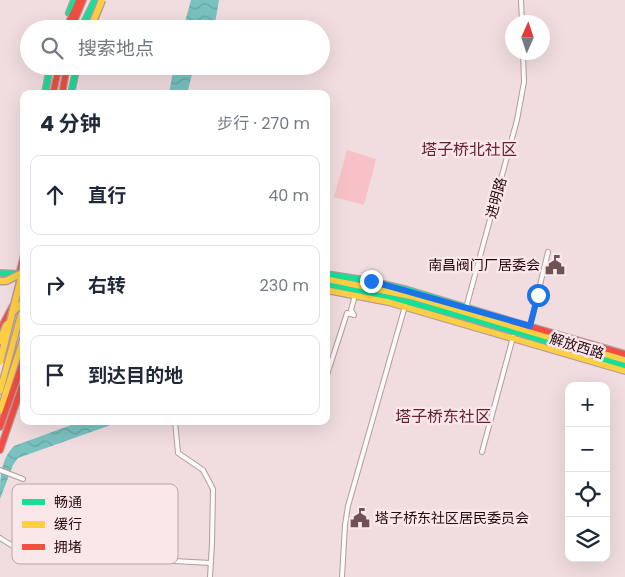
<!DOCTYPE html>
<html lang="zh">
<head>
<meta charset="utf-8">
<style>
  :root { --surface:#fff; --page:#f2f2f3; --text:#1f2937; --muted:#747a83; --line:#e0e1e3 }
  body { margin:0; font-family:Poppins,"Noto Sans SC",sans-serif; background:var(--page); color:var(--text) }
  .controls { position:absolute; right:15px; bottom:15px; display:grid; overflow:hidden; border-radius:10px; box-shadow:0 5px 20px #0002 }
  .controls button { width:45px; height:45px; display:grid; place-items:center; padding:0; border:0; border-bottom:1px solid var(--line); background:var(--surface); color:var(--text); font:25px sans-serif }
  .compass { position:absolute; left:505px; top:15px; width:45px; height:45px; border-radius:50%; background:var(--surface); box-shadow:0 5px 20px #0002; rotate:3deg }
  .stop { position:absolute; width:15px; height:15px; margin:-11px; border:4px solid #1a73e8; border-radius:50%; background:#fff }
  .stop.end { background:#1a73e8; border-color:#fff; box-shadow:0 1px 5px #0008 }
  .list { margin:0; padding:0; list-style:none }
  h2 { display:flex; justify-content:space-between; align-items:center; height:65px; margin:0; padding:0 20px; font-size:21px }
  h2 small { font-size:16px; font-weight:400; color:var(--muted) }
  .list li { display:grid; grid-template-columns:32px 1fr auto; gap:15px; align-items:center; box-sizing:border-box; height:80px; margin:0 10px 10px; padding:0 10px; border:1px solid var(--line); border-radius:10px }
  .list b { display:block; font-size:19px; white-space:nowrap }
  .list em { font-size:16px; font-style:normal; color:var(--muted) }
  .icon { flex:none; width:28px; height:28px; fill:none; stroke:currentColor; stroke-width:2; stroke-linecap:round; stroke-linejoin:round }
  .map { position:relative; flex:none; width:625px; height:577px; overflow:hidden }
  .search { position:absolute; background:var(--surface); box-shadow:0 5px 20px #0002; left:20px; top:20px; width:310px; height:55px; display:flex; align-items:center; gap:12px; box-sizing:border-box; padding:0 18px; border-radius:28px; color:var(--muted); font-size:19px }
  .panel { position:absolute; background:var(--surface); box-shadow:0 5px 20px #0002; left:20px; top:90px; width:310px; height:335px; border-radius:10px }
  .map>svg:first-child { display:block }
</style>
</head>
<body>
<div class="map">
<svg width="625" height="577" viewBox="0 0 625 577">
  <defs>
    <pattern id="water-waves" width="16" height="10" patternUnits="userSpaceOnUse" patternTransform="scale(1.25)"><rect width="16" height="10" fill="#79c2c0"/><path d="M0 5q4-4 8 0t8 0" fill="none" stroke="#68a5a4"/></pattern>
  </defs>
  <rect width="100%" height="100%" fill="#f1dddf"/>
  <path fill="#f7c1c7" d="M 347,150 L 376,159 L 364,205 L 334,197 Z"/>
  <path fill="url(#water-waves)" d="M 191,0 L 219,0 L 214,29 L 183,29 Z
    M 174,66 L 194,66 L 187,94 L 169,94 Z
    M 82,421 L 122,421 L 18,458 L 13,465 L 0,499 C 0,480 0,460 14,446 Z"/>
  <g fill="none" stroke-linecap="round" stroke-linejoin="round">
    <defs>
      <path id="street" d="M 521,0 L 522,22
        M 466,308 L 517,120 L 524,82 L 523,52
        M 530,326 L 548,252
        M 326,378 L 347,313 L 354,315 L 351,310 L 355,295
        M 175,421 L 178,453 L 203,470 L 213,489 L 212,544 L 210,577
        M 482,452 L 513,337
        M 0,470 L 23,479
        M 0,538 L 24,553 L 211,563
        M 342,577 L 345,525 L 348,506 L 405,306"/>
      <path id="fast" d="M 69,13 L 74,0
        M 81,29 L 95,0
        M 45,94 L 50,66
        M 71,94 L 77,66
        M 0,273 L 20,274
        M 326,274 L 371,281 L 408,290 L 511,321
        M 326,284 C 428,303 526,335 625,366"/>
      <path id="slow" d="M 326,279 L 414,297 L 625,360
        M 326,290 L 388,302 L 625,371
        M 0,391 L 24,303
        M 0,411 L 24,336"/>
      <path id="jam" d="M 66,29 L 79,0
        M 71,29 L 83,0
        M 53,94 L 59,66
        M 62,94 L 67,66
        M 20,271 L 24,255
        M 511,321 L 625,354
        M 0,330 L 12,307
        M 0,427 L 24,359
        M 0,450 L 24,380"/>
    </defs>
    <use href="#street" stroke="#b39c9f" stroke-width="6"/>
    <use href="#fast" stroke="#b39c9f" stroke-width="8"/>
    <use href="#slow" stroke="#b39c9f" stroke-width="8"/>
    <use href="#jam" stroke="#b39c9f" stroke-width="8"/>
    <use href="#street" stroke="#fdfafa" stroke-width="4"/>
    <use href="#fast" stroke="#16e098" stroke-width="5.5"/>
    <use href="#slow" stroke="#ffcf43" stroke-width="5.5"/>
    <use href="#jam" stroke="#f24e42" stroke-width="5.5"/>
    <defs>
      <path id="slow-bridge" d="M 90,29 L 102,0
        M 0,281 L 6,281 L 24,272
        M 12,313 L 24,301
        M 0,341 L 7,324
        M 0,362 L 24,266"/>
    </defs>
    <use href="#slow-bridge" stroke="#b39c9f" stroke-width="9" stroke-linecap="butt"/>
    <use href="#slow-bridge" stroke="#ffcf43" stroke-width="6"/>
  </g>
  <g fill="none" stroke-linecap="round" stroke-linejoin="round">
    <path stroke="#1a73e8" stroke-width="6" d="M 371,281 L 530,326 L 538,295"/>
  </g>
  <defs>
    <symbol id="civic-bare" viewBox="-9 -9 18 18"><path d="M-.6-6.5H3V-4.5H.6V-3L4-1V1h2V6H-6V1h2V-1L-.6-3ZM-1.2 2.5V6h2.4V2.5Z" fill="#6d5356" stroke="#fae7e9" stroke-width="2.5" paint-order="stroke"/></symbol>
  </defs>
  <g fill-rule="evenodd">
    <use href="#civic-bare" x="541" y="251" width="28" height="28"/>
    <use href="#civic-bare" x="346" y="504" width="28" height="28"/>
  </g>
  <g text-anchor="middle" stroke-width="5" stroke-linejoin="round" paint-order="stroke">
    <g font-size="14" fill="#26080d" stroke="#fae7e9">
      <text transform="translate(496 198) rotate(-75)" y="5">进明路</text>
      <text transform="translate(577 346) rotate(17)" y="5">解放西路</text>
    </g>
    <g font-size="14" fill="#26080d" stroke="#fae7e9" text-anchor="end">
      <text x="540" y="270">南昌阀门厂居委会</text>
      <text x="375" y="523" text-anchor="start">塔子桥东社区居民委员会</text>
    </g>
    <g font-size="16" fill="#67202e" stroke="#fae7e9">
      <text x="469" y="155">塔子桥北社区</text>
      <text x="443" y="422">塔子桥东社区</text>
    </g>
  </g>
  <rect x="12" y="484" width="166" height="80" rx="8" fill="#fae7e9" stroke="#baa4a7" stroke-width="1"/>
  <rect x="22" y="499" width="23" height="6" fill="#16e098"/>
  <rect x="22" y="521" width="23" height="7" fill="#ffcf43"/>
  <rect x="22" y="544" width="23" height="6" fill="#f24e42"/>
  <g font-size="14" fill="#26080d">
    <text x="54" y="507">畅通</text>
    <text x="54" y="529">缓行</text>
    <text x="54" y="552">拥堵</text>
  </g>
</svg>
<div class="controls">
<button>+</button>
<button>−</button>
<button><svg class="icon" aria-label="locate" viewBox="0 0 24 24"><circle cx="12" cy="12" r="6"/><path d="M12 2v4M12 18v4M2 12h4M18 12h4"/></svg></button>
<button><svg class="icon" aria-label="layers" viewBox="0 0 24 24"><path d="M12 4l9 5-9 5-9-5zM3 14l9 5 9-5"/></svg></button>
</div>
<svg class="compass" viewBox="-18 -18 36 36"><path d="M0-13l5 13h-10z" fill="#e53935"/><path d="M0 13l5-13h-10z" fill="#747a83"/></svg>
<div class="stop" style="left:538px;top:295px"></div>
<div class="stop end" style="left:371px;top:281px"></div>
<div class="search"><svg class="icon" aria-label="search" viewBox="0 0 24 24"><circle cx="10" cy="10" r="6"/><path d="M15 15l6 6"/></svg>搜索地点</div>
<section class="panel">
<h2>4 分钟<small>步行 · 270 m</small></h2>
<ul class="list">
<li><svg class="icon" aria-label="ahead" viewBox="0 0 24 24"><path d="M12 20V5M6 11l6-6 6 6"/></svg><div><b>直行</b></div><em>40 m</em></li>
<li><svg class="icon" aria-label="right" viewBox="0 0 24 24"><path d="M7 20v-9h11M14 6l5 5-5 5"/></svg><div><b>右转</b></div><em>230 m</em></li>
<li><svg class="icon" aria-label="arrive" viewBox="0 0 24 24"><path d="M6 21V4h12l-3 4 3 4H6"/></svg><div><b>到达目的地</b></div></li>
</ul>
</section>
</div>
</body>
</html>
